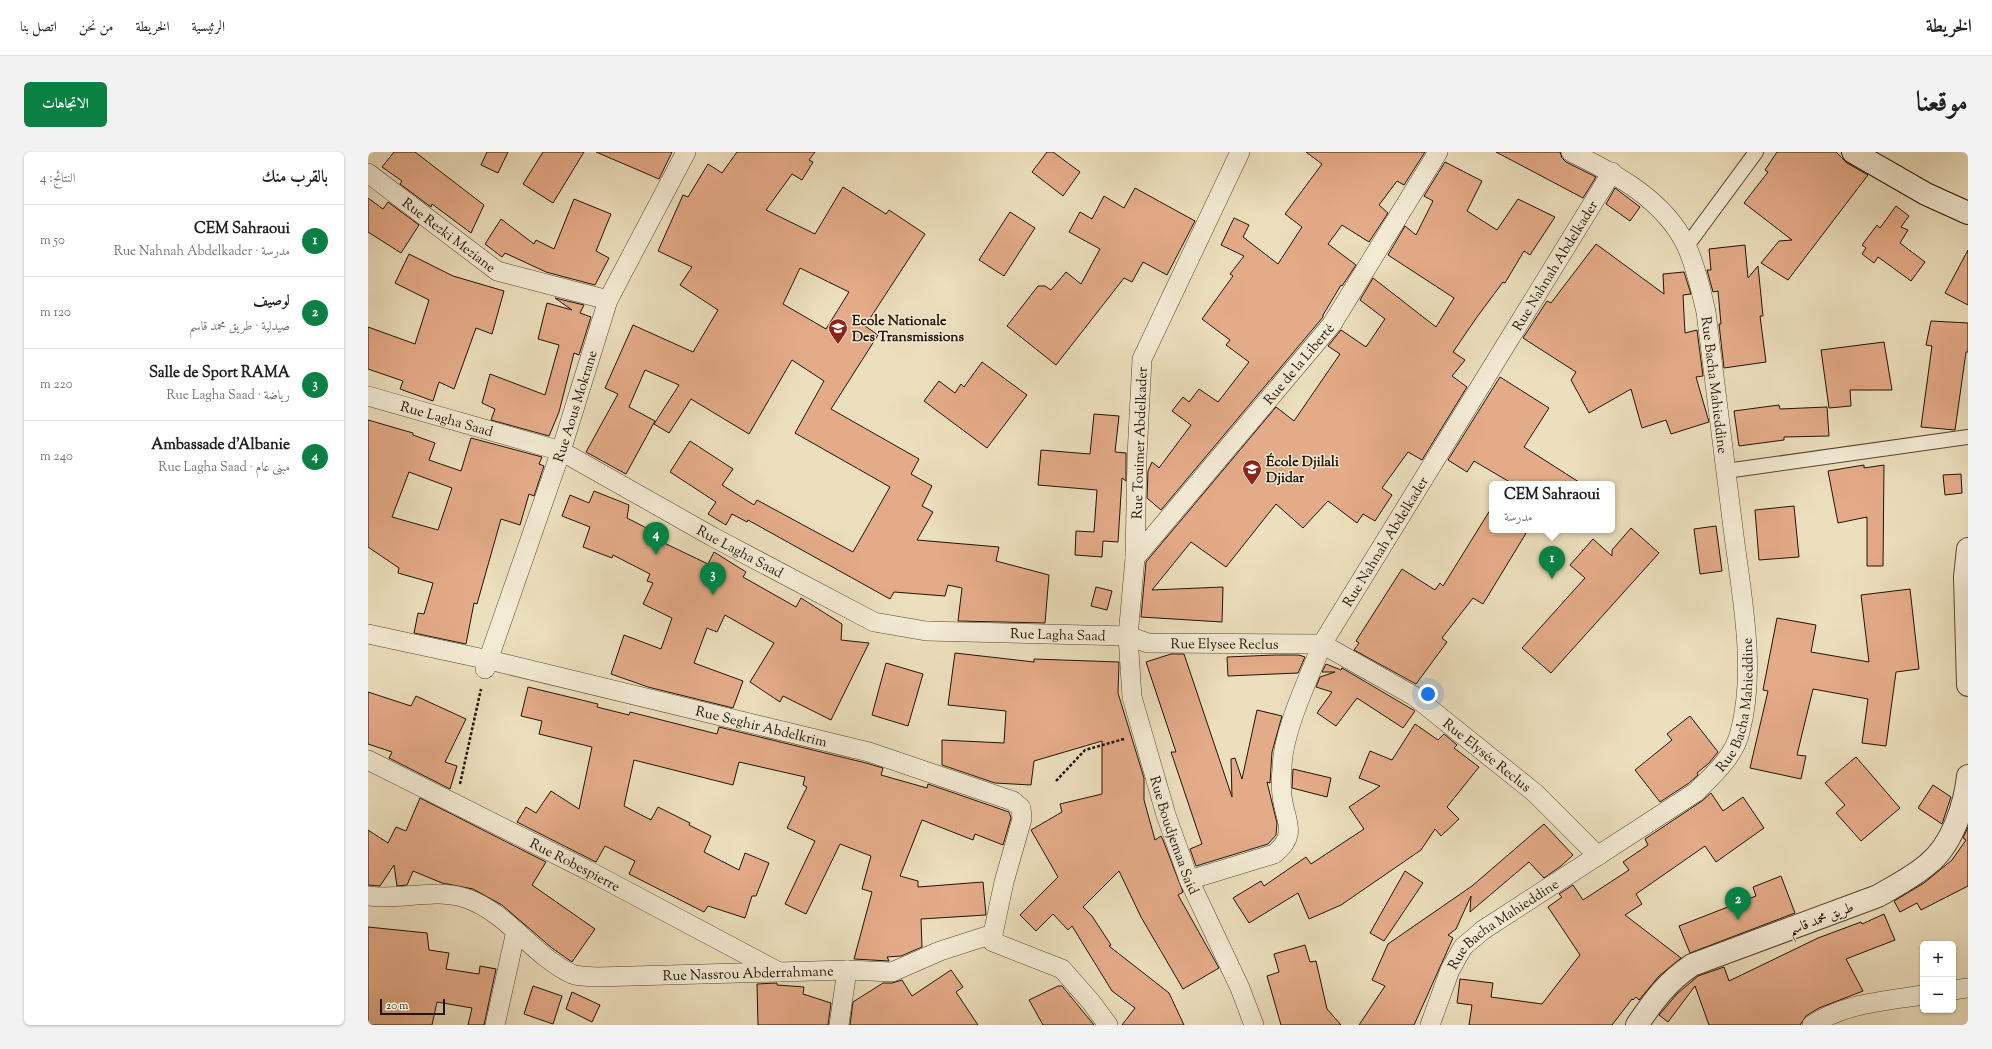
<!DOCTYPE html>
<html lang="ar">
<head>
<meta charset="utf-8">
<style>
  :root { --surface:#fff; --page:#f2f2f2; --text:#202124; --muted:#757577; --line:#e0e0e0; --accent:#0b8043 }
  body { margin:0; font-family:"Sorts Mill Goudy",Amiri,serif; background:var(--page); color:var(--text); direction:rtl }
  .controls { position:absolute; right:12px; bottom:12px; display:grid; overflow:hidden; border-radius:6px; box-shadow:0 1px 3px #0004 }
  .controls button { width:36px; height:36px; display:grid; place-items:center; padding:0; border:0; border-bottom:1px solid var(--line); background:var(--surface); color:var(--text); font:20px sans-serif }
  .scale { position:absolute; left:12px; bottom:10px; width:65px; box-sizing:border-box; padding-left:4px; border:2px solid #231200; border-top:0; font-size:11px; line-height:14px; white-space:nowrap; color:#231200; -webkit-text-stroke:3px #f3ead4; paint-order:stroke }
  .you { position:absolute; left:1060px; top:542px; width:14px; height:14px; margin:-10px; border:3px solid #fff; border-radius:50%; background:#1a73e8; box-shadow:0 0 0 6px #1a73e833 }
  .badge { display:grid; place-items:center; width:26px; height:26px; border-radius:50%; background:var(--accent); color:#fff; font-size:13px; font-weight:700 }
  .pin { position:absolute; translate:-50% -33px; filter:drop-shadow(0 1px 2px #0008) }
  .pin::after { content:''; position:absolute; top:21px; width:14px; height:12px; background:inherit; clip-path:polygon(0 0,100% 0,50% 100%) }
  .popup { position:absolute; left:1121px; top:329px; width:126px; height:52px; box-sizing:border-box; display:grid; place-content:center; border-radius:6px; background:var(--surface); filter:drop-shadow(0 1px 3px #0005); font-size:13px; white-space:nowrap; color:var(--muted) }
  .popup b { font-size:15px; color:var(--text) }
  .popup::after { content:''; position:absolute; left:50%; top:100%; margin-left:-8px; border:8px solid transparent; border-top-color:var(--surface) }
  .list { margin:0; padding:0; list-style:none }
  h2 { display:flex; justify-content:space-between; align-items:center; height:52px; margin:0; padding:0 16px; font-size:17px }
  h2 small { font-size:13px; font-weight:400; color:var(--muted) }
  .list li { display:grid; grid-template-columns:26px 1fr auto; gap:12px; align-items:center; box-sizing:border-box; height:72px; padding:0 16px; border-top:1px solid var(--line) }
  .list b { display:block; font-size:15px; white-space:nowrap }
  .list p { margin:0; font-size:13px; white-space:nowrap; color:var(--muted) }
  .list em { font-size:13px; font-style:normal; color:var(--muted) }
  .map { position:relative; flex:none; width:1600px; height:873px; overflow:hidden; direction:ltr; border-radius:6px }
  header { display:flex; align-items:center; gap:24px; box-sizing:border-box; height:56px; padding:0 20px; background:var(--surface); border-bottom:1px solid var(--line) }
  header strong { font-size:19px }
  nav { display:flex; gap:22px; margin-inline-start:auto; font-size:14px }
  .intro { display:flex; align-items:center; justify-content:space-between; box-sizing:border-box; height:96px; padding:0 24px }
  h1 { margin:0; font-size:28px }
  .button { padding:10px 18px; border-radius:6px; background:var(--accent); color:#fff; font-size:14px; font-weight:700 }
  main { display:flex; gap:24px; padding:0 24px }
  aside { flex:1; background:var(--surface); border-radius:6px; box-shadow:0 1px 3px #0004 }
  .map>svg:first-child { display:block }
</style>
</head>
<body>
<header>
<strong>الخريطة</strong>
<nav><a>الرئيسية</a><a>الخريطة</a><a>من نحن</a><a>اتصل بنا</a></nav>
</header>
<div class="intro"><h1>موقعنا</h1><a class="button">الاتجاهات</a></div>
<main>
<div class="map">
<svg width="1600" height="873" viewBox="0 0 1600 873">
  <rect width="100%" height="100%" fill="#ecdfbd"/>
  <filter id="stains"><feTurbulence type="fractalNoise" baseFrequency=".005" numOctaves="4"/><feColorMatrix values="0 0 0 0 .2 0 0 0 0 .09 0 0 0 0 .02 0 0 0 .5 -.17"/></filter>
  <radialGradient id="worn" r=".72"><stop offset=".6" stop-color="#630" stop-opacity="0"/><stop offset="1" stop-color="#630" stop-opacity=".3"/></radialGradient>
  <path fill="#e4ab88" stroke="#231200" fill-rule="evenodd" d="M 26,0 L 47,0 L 116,53 L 103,81 L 64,52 L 63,55 L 32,32 L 34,29 L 14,15 Z
    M 119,0 L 140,0 L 130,21 L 113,13 Z
    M 175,0 L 216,0 L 185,51 L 155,32 Z
    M 228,0 L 304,0 L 291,27 Z
    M 369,0 L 447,0 L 441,8 L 445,10 L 434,28 L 424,22 L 398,58 L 447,82 L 475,35 L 518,62 L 521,58 L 557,82 L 497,174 L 510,183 L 463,257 L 551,307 L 543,322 L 564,334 L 554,354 L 565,360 L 549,388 L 631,395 L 628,409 L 681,423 L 677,471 L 590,469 L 594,436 L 580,433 L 577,444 L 526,440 L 522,447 L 380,368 L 379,370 L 364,362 L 358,373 L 340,362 L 348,350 L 302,320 L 322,289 L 365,317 L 354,333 L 386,353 L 389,348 L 485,400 L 522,335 L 427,281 L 456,229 L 424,208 L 381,282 L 323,247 L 301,281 L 286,272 L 311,233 L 277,218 L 261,255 L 287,269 L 258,322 L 218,300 L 250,242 L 237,236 L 265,173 L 325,200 L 350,158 L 312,133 L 324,115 L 290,99 L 315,43 L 320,45 L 340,12 L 354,21 ZM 432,116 L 481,140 L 458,177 L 415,152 Z
    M 679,0 L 685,0 L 712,20 L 695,44 L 664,20 Z
    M 938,0 L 1057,0 L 1036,33 L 1029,29 L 1011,53 L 1020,61 L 1001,90 L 974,73 L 960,92 L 988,113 L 974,134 L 973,133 L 955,163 L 955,165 L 793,358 L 779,346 L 780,319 L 784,310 L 791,316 L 823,273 L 804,259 L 815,245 L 821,250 L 831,237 L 850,250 L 881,210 L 858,193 L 862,188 L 834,167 L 865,124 L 862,122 L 876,104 L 853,93 L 866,66 L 881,73 L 875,85 L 910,112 L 934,75 L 917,62 L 954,12 Z
    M 1128,0 L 1192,0 L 1194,6 L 1198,10 L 1228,25 L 1215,46 Z
    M 1409,0 L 1468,0 L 1479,11 L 1500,23 L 1420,128 L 1393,111 L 1411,89 L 1424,88 L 1376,51 L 1400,20 L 1397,18 Z
    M 1077,10 L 1114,29 L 1099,59 L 1129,78 L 1150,47 L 1187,65 L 1162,103 L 1156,99 L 1137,131 L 1135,130 L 1109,165 L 1085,200 L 1097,208 L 1084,224 L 1099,235 L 1054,308 L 1040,300 L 1014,336 L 1024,343 L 1007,369 L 995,362 L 989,371 L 960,349 L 935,376 L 908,352 L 858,415 L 823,390 L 784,438 L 855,435 L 854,470 L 773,465 L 778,410 L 908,255 L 926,269 L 972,202 L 960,194 L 973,178 L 998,195 L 1017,167 L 992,148 L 1005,126 L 1068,175 L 1086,146 L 1020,103 L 1037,74 L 1048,83 L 1065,49 L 1056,44 Z
    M 767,36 L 827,69 L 799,123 L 775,110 L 764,130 L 756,126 L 688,213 L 639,174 L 670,134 L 677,134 L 683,138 L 698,120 L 713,132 L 732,97 L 701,80 L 712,60 L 724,67 L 736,44 L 756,56 Z
    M 1247,36 L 1272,55 L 1262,69 L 1238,52 Z
    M 0,46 L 15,57 L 20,50 L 51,73 L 33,101 L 0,80 Z
    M 206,47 L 243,62 L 228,99 L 241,106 L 227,133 L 178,120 L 137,101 L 134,105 L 117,92 L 133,67 L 166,92 L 168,88 L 186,97 Z
    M 1528,54 L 1541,64 L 1533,75 L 1540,78 L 1532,91 L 1557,110 L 1543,129 L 1510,105 L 1506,111 L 1494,102 L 1498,96 L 1494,93 L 1509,73 L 1512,76 Z
    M 642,60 L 667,76 L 636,124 L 611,108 Z
    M 1228,92 L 1296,142 L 1295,122 L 1316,120 L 1323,142 L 1315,143 L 1317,181 L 1329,178 L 1335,224 L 1328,225 L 1341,270 L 1303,282 L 1298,268 L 1274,276 L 1263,237 L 1221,261 L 1203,228 L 1208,220 L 1155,186 L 1179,149 L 1183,151 Z
    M 1377,93 L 1380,126 L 1390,114 L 1395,164 L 1392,164 L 1398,210 L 1356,216 L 1351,172 L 1353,172 L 1350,139 L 1345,140 L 1339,118 L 1343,118 L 1341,97 Z
    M 1600,98 L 1600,153 L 1577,141 Z
    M 41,102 L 85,124 L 136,139 L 124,182 L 108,176 L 86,237 L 71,230 L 65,249 L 32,237 L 35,229 L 0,217 L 0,175 L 47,192 L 61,148 L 27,131 Z
    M 187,146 L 216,153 L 212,161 L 223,165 L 211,203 L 206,201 L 191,260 L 181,284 L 123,268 L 127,257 L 114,251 L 122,222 L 177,243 L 191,193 L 170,187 L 179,151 L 204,158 Z
    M 1563,169 L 1600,171 L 1600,200 L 1598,200 L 1587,278 L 1553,275 L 1564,194 L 1558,193 Z
    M 1516,190 L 1524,238 L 1482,238 L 1483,254 L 1461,256 L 1453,198 Z
    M 614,210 L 659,243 L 619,296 L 556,249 L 571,229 L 587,241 L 593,232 L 596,235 Z
    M 1132,225 L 1181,256 L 1156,295 L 1214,332 L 1145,332 L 1106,309 L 1099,320 L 1080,308 Z
    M 1411,253 L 1412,257 L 1459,255 L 1461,284 L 1416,285 L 1416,288 L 1371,294 L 1366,259 Z
    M 726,262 L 751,264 L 747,300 L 758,301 L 758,329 L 754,326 L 750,390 L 735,389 L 734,405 L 707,403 L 708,379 L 726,380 L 729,338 L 670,333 L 673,298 L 722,302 Z
    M 0,268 L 45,281 L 45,283 L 67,291 L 61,308 L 93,319 L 103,286 L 174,305 L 171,312 L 176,314 L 166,344 L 161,342 L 152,373 L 133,367 L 109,452 L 106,451 L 98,492 L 46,481 L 50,461 L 56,462 L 65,431 L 30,421 L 31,416 L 0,395 ZM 41,320 L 84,336 L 70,378 L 24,365 Z
    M 1496,313 L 1496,316 L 1516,313 L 1515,414 L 1499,414 L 1499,365 L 1470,371 L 1460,319 Z
    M 1593,322 L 1594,341 L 1577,343 L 1575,323 Z
    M 226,339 L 261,353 L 259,366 L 294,384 L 292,389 L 340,412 L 346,400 L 378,420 L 375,425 L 428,455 L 433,446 L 474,472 L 473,488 L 501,491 L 463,568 L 415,544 L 412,550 L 382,530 L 406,491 L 357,463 L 349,480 L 339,476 L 326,511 L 375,529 L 365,556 L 280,535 L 243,522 L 256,483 L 293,497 L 304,466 L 275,452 L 285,431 L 279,429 L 282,422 L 245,403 L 244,406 L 215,395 L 222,375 L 194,364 L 202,343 L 221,351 Z
    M 1426,354 L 1431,405 L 1391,408 L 1387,358 Z
    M 1124,355 L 1124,378 L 1160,378 L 1115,452 L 1105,446 L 1074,486 L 1079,490 L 1048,532 L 986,498 L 991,491 L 988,489 L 1034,417 L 1067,438 L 1072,431 L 1075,434 Z
    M 1348,374 L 1354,419 L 1332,422 L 1326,377 Z
    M 1263,376 L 1291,401 L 1183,521 L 1154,496 L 1217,426 L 1202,413 L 1225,387 L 1244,404 L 1244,398 Z
    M 728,435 L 744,439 L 739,458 L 723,454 Z
    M 1542,437 L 1551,517 L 1528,520 L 1518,594 L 1494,591 L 1500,547 L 1445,537 L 1429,603 L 1438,604 L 1433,627 L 1382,616 L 1400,539 L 1395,538 L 1409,466 L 1448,473 L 1443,500 L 1501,510 L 1493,443 Z
    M 587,501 L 666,510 L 666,507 L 751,510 L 750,541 L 776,626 L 776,648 L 787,688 L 793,684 L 795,688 L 815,740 L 810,743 L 851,816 L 815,837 L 773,765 L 751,719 L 715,755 L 724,764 L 743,793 L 741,794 L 801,841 L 816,873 L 754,873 L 767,856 L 744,839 L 704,774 L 700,778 L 685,762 L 668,779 L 652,763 L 690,725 L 663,678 L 694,660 L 692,652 L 734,642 L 734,589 L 666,609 L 663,633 L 627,631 L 574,613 L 574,588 L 636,591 L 638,559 L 580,553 Z
    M 803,502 L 816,502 L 864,645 L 863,607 L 867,606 L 874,627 L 889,558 L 914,564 L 904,600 L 902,631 L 899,630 L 909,671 L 908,683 L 900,692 L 828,714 L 822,697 L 834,692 L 803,600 L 808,600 L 778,510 Z
    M 907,503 L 931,503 L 937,505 L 930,521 L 860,524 L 859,505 Z
    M 518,511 L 555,522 L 540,574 L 504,563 Z
    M 958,512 L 973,518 L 974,516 L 1047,559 L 1035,576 L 989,546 L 968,574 L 949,561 L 964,540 L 948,535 L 952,525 L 967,520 L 954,520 Z
    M 160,535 L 230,552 L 229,555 L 261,563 L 262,560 L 349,582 L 351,575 L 498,611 L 515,616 L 513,623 L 559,636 L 560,632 L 641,660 L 643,666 L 635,693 L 607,682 L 605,688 L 554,668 L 532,724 L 550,729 L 550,735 L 615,730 L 618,763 L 553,767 L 554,795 L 533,804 L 519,805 L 521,809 L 486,807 L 504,740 L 494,737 L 503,704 L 472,692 L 438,762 L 417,752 L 447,689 L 419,676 L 439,635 L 435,633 L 437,625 L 371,610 L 365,633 L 266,608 L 256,654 L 283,668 L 290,655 L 322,671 L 321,673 L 343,684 L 336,700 L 371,718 L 377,701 L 401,711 L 388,744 L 384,744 L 377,766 L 340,754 L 336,760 L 261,722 L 267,709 L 237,694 L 228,710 L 149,670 L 158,655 L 168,661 L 183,639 L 211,657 L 224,595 L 171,582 L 174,569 L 153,564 Z
    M 0,540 L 43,554 L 48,544 L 98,567 L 77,610 L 89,614 L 82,637 L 21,606 L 24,600 L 0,592 Z
    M 1322,564 L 1350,600 L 1341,611 L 1329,621 L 1330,623 L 1321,631 L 1292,650 L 1267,618 L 1304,588 L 1299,582 Z
    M 1047,572 L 1070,588 L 1076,582 L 1089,593 L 1086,596 L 1111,615 L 1079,655 L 1091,667 L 1073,684 L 1067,677 L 1053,698 L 973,753 L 941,767 L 930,741 L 881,771 L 865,746 L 893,729 L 896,734 L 938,705 L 943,712 L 996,677 L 981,655 L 1012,634 L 991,626 L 1002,599 L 1024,608 Z
    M 1488,605 L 1532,656 L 1493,689 L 1468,661 L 1477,653 L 1457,631 Z
    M 925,617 L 963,626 L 959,645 L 924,636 Z
    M 1565,633 L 1583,645 L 1574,672 L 1550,656 Z
    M 1343,641 L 1355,659 L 1375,645 L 1396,676 L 1348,710 L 1337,694 L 1268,742 L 1274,752 L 1257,763 L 1313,806 L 1291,824 L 1271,848 L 1268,845 L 1265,848 L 1264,847 L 1244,873 L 1101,873 L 1104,853 L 1089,851 L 1092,827 L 1125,831 L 1123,845 L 1174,852 L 1212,803 L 1180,755 L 1194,745 L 1191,742 L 1205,733 L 1215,748 L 1261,718 L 1255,710 L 1280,693 L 1277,687 L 1334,649 Z
    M 52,646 L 178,710 L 164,733 L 227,777 L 204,810 L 184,796 L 134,753 L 105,737 L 74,731 L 45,719 L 39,733 L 29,734 L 26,713 L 12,734 L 0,733 L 0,678 L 20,691 L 28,675 L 38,679 Z
    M 1176,672 L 1205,703 L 1193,714 L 1176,726 L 1161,710 L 1102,760 L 1103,744 L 1088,777 L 1080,783 L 1085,786 L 1046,873 L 991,873 L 1017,834 L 1004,828 L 1020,792 L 1104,734 Z
    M 1600,675 L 1600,734 L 1553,758 L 1549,751 L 1532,760 L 1526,749 L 1556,731 L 1584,708 L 1598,688 L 1595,686 Z
    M 1037,719 L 1055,731 L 1016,789 L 1002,781 Z
    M 1413,724 L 1427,761 L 1322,801 L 1311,774 L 1388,744 L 1385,735 Z
    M 1516,762 L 1527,788 L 1478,807 L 1495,839 L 1451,856 L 1438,864 L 1432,873 L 1341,873 L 1327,834 L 1300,870 L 1291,863 L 1309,842 L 1330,824 L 1356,815 L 1361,829 L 1450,786 L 1493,770 L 1494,772 Z
    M 0,775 L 59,781 L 61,798 L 81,801 L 78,817 L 111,822 L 112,814 L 128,817 L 116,873 L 100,873 L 104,856 L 69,850 L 64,873 L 0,873 Z
    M 937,793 L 942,810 L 948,809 L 959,857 L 973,873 L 913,873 L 899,824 L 911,820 L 906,802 Z
    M 583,818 L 595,835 L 588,840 L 610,873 L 482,873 L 485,850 L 515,831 L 524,831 L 534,828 L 544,844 Z
    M 409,831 L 409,833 L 436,835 L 435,842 L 463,851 L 460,873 L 390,873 L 389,832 Z
    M 165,834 L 194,844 L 185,872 L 156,862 Z
    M 690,834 L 694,834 L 726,873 L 675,873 L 661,848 Z
    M 204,840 L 232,853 L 224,870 L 198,857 Z"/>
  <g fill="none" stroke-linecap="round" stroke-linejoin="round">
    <defs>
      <path id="pedestrian" d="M 1318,95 L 1388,0
        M 1358,319 L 1600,285"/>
      <g id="minor">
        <path id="s1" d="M 872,0 L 774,207 L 769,304 L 767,406 L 760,484 L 764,545 L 798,663 L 821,728 L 872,836 L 886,873"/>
        <path id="s2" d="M 0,21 L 129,119 L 240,148"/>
        <path id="s3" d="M 0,244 L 193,299 L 345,385 L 506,470 L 558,479 L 760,484 L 780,491 L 954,492 L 1046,544 L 1167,641 L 1230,704"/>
        <path id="s4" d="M 767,406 L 964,172 L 1070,0"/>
        <path id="s5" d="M 0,482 L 121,508 L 501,600 L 645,649 L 653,656 L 654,667 L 636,730 L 625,782"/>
        <path id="s6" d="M 117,517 L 193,299 L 240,148 L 318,0"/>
        <path id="s7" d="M 0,608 L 221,719 L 411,820"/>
        <path id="s8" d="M 821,728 L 906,702 C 931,682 917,670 914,644 C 913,635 913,626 914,617 C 914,580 941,526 954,492 L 1244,20"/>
        <path id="s9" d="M 0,744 C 34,749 67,735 100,747 C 141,762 165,804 204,822 C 211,825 221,824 229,825 L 479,818 L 524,820 L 572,799 L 625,782 L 625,790 L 694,817 L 723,850 L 740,873"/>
        <path d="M 1585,838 L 1600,836"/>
        <path d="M 127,873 L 148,779"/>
        <path d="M 471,873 L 479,818"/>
        <path id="s10" d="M 1062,873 L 1082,818 L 1095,795 L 1115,778 L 1328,640 C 1345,623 1366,605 1372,580 C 1389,516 1373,441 1365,376 C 1356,304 1347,232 1338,160 C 1333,138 1328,116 1319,95 C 1297,48 1248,22 1203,0"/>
        <path d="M 1444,873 C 1477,851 1517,849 1555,843"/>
      </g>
      <path id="tertiary" d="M 1600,397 L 1597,425 L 1600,533
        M 1269,873 C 1286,848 1299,830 1324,813 L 1510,744 C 1527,734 1545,725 1560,712 C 1584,693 1597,653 1600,624"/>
      <path id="secondary" d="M 1485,0 L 1558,42 L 1600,61"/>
    </defs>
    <use href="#pedestrian" stroke="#55452f" stroke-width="16"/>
    <use href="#minor" stroke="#55452f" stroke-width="20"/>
    <use href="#tertiary" stroke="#55452f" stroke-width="24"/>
    <use href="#secondary" stroke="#231200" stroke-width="24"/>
    <path stroke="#231200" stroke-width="2.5" stroke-dasharray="3 2" stroke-linecap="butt" d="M 688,629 L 717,598 L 756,587
      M 92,632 L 113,537"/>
    <use href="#pedestrian" stroke="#f3ead4" stroke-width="14"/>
    <use href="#minor" stroke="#f3ead4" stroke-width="19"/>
    <use href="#tertiary" stroke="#f3ead4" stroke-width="22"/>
    <use href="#secondary" stroke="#f3ead4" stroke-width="22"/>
  </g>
  <defs>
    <symbol id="school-pin" viewBox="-11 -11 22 30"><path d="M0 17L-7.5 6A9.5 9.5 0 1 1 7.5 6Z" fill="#8f2418" stroke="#f3ead4"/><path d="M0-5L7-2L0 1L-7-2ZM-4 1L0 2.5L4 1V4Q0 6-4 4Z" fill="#fff"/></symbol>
  </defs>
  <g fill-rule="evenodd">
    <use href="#school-pin" x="459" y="165" width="22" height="30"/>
    <use href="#school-pin" x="873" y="306" width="22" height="30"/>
  </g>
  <g text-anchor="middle" stroke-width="3" stroke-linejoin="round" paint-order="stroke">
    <g font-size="14" fill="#231200" stroke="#f3ead4">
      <text dy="5" stroke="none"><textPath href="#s2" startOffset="102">Rue Rezki Meziane</textPath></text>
      <text dy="5" stroke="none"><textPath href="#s8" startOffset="756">Rue Nahnah Abdelkader</textPath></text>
      <text dy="5" stroke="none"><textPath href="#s4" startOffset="254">Rue de la Liberté</textPath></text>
      <text transform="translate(1347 233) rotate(83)" y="5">Rue Bacha Mahieddine</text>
      <text dy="5" stroke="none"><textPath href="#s6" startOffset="278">Rue Aous Mokrane</textPath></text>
      <text dy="5" stroke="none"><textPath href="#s3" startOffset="82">Rue Lagha Saad</textPath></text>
      <text transform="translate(771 291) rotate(-88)" y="5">Rue Touimer Abdelkader</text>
      <text dy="5" stroke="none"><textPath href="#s8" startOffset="432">Rue Nahnah Abdelkader</textPath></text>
      <text dy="5" stroke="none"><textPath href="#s3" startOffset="406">Rue Lagha Saad</textPath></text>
      <text dy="5" stroke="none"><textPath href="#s3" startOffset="742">Rue Lagha Saad</textPath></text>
      <text dy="5" stroke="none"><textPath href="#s3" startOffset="910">Rue Elysee Reclus</textPath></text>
      <text dy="5" stroke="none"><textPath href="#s10" startOffset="466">Rue Bacha Mahieddine</textPath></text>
      <text dy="5" stroke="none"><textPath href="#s5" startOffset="404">Rue Seghir Abdelkrim</textPath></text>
      <text dy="5" stroke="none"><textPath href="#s3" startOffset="1207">Rue Elysée Reclus</textPath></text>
      <text dy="5" stroke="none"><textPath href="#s1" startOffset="712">Rue Boudjemaa Said</textPath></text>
      <text dy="5" stroke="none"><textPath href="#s7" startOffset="232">Rue Robespierre</textPath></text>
      <text transform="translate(1453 766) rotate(-21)" y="5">طريق محمد قاسم</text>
      <text dy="5" stroke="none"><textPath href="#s10" startOffset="130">Rue Bacha Mahieddine</textPath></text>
      <text dy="5" stroke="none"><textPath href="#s9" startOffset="406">Rue Nassrou Abderrahmane</textPath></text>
    </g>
    <g font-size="14" font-weight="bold" fill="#231200" stroke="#f3ead4" text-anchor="start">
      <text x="484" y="173">Ecole Nationale<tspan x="484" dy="16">Des Transmissions</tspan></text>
      <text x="898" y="314">École Djilali<tspan x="898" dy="16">Djidar</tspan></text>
    </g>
  </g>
  <rect width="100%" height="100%" filter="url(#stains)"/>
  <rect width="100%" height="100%" fill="url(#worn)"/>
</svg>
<div class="controls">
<button>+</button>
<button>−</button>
</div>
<div class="scale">20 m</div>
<div class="you"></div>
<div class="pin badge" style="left:1184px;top:427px">1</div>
<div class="popup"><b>CEM Sahraoui</b>مدرسة</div>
<div class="pin badge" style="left:1370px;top:768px">2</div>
<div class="pin badge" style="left:345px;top:443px">3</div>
<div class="pin badge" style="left:288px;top:403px">4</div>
</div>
<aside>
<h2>بالقرب منك<small>النتائج: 4</small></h2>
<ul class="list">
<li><span class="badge">1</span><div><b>CEM Sahraoui</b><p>مدرسة · Rue Nahnah Abdelkader</p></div><em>50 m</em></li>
<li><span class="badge">2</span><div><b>لوصيف</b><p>صيدلية · طريق محمد قاسم</p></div><em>120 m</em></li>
<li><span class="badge">3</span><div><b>Salle de Sport RAMA</b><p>رياضة · Rue Lagha Saad</p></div><em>220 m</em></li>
<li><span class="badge">4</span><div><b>Ambassade d'Albanie</b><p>مبنى عام · Rue Lagha Saad</p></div><em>240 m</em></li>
</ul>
</aside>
</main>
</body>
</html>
